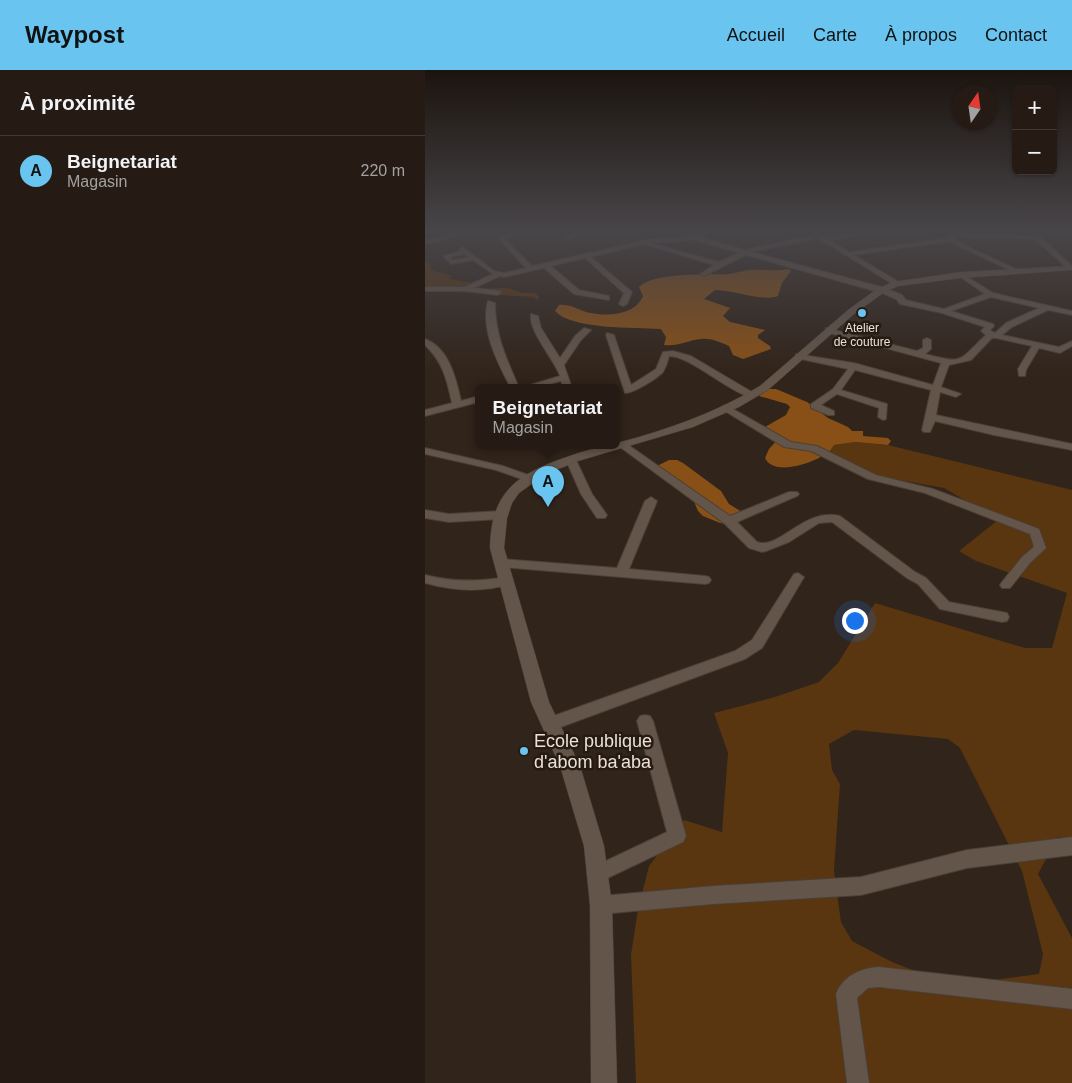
<!DOCTYPE html>
<html lang="fr">
<head>
<meta charset="utf-8">
<style>
  :root { --surface:#251b14; --page:#2d241d; --text:#f1f3f6; --muted:#a3a1a0; --line:#423934; --accent:#69c4f0 }
  body { margin:0; font-family:Arial,sans-serif; background:var(--page); color:var(--text) }
  .controls { position:absolute; right:15px; top:15px; display:grid; overflow:hidden; border-radius:8px; box-shadow:0 1px 4px #0004 }
  .controls button { width:45px; height:45px; display:grid; place-items:center; padding:0; border:0; border-bottom:1px solid var(--line); background:var(--surface); color:var(--text); font:25px sans-serif }
  .compass { position:absolute; left:527px; top:15px; width:45px; height:45px; border-radius:50%; background:var(--surface); box-shadow:0 1px 4px #0004; rotate:13deg }
  .you { position:absolute; left:429px; top:550px; width:18px; height:18px; margin:-12px; border:4px solid #fff; border-radius:50%; background:#1a73e8; box-shadow:0 0 0 8px #1a73e833 }
  .badge { display:grid; place-items:center; width:32px; height:32px; border-radius:50%; background:var(--accent); color:#111; font-size:16px; font-weight:700 }
  .pin { position:absolute; translate:-50% -41px; filter:drop-shadow(0 1px 2px #0008) }
  .pin::after { content:''; position:absolute; top:26px; width:18px; height:15px; background:inherit; clip-path:polygon(0 0,100% 0,50% 100%) }
  .popup { position:absolute; left:50px; top:314px; width:145px; height:65px; box-sizing:border-box; display:grid; place-content:center; border-radius:8px; background:var(--surface); filter:drop-shadow(0 1px 4px #0005); font-size:16px; white-space:nowrap; color:var(--muted) }
  .popup b { font-size:19px; color:var(--text) }
  .popup::after { content:''; position:absolute; left:50%; top:100%; margin-left:-10px; border:10px solid transparent; border-top-color:var(--surface) }
  .list { margin:0; padding:0; list-style:none }
  h2 { display:flex; justify-content:space-between; align-items:center; height:65px; margin:0; padding:0 20px; font-size:21px }
  h2 small { font-size:16px; font-weight:400; color:var(--muted) }
  .list li { display:grid; grid-template-columns:32px 1fr auto; gap:15px; align-items:center; box-sizing:border-box; height:70px; padding:0 20px; border-top:1px solid var(--line) }
  .list b { display:block; font-size:19px; white-space:nowrap }
  .list p { margin:0; font-size:16px; white-space:nowrap; color:var(--muted) }
  .list em { font-size:16px; font-style:normal; color:var(--muted) }
  .map { position:relative; flex:none; width:647px; height:1013px; overflow:hidden }
  header { display:flex; align-items:center; gap:30px; box-sizing:border-box; height:70px; padding:0 25px; background:var(--accent); color:#111 }
  header strong { font-size:24px }
  nav { display:flex; gap:28px; margin-inline-start:auto; font-size:18px }
  main { display:flex }
  aside { flex:1; background:var(--surface) }
  .map>svg:first-child { display:block }
</style>
</head>
<body>
<header>
<strong>Waypost</strong>
<nav><a>Accueil</a><a>Carte</a><a>À propos</a><a>Contact</a></nav>
</header>
<main>
<aside>
<h2>À proximité<small></small></h2>
<ul class="list">
<li><span class="badge">A</span><div><b>Beignetariat</b><p>Magasin</p></div><em>220 m</em></li>
</ul>
</aside>
<div class="map">
<svg width="647" height="1013" viewBox="0 0 647 1013">
  <rect width="100%" height="100%" fill="#31241a"/>
  <path fill="#593510" fill-rule="evenodd" d="M 0,192 L 5,193 L 6,200 L 27,206 L 24,209 L 53,214 L 49,217 L 51,219 L 83,218 L 97,223 L 110,223 L 114,227 L 113,230 L 107,227 L 31,222 L 3,217 L 0,216 Z
    M 430,372 L 463,375 L 647,420 L 647,769 L 633,767 L 613,804 L 647,868 L 647,1013 L 211,1013 L 206,885 L 213,839 L 224,796 L 259,750 L 297,762 L 303,683 L 289,643 L 350,627 L 394,612 L 413,593 L 450,533 L 600,578 L 627,578 L 642,523 L 551,491 L 534,481 L 573,450 L 519,418 L 452,406 C 438,395 418,393 405,381 L 409,375 ZM 429,660 L 523,669 L 535,678 L 597,801 L 618,884 L 614,904 L 554,912 L 511,909 L 467,892 L 427,871 L 416,852 L 409,801 L 415,714 L 407,700 L 404,674 Z"/>
  <path fill="#885017" d="M 362,199 L 366,200 L 365,202 L 357,213 L 353,226 C 340,232 307,220 290,220 L 279,229 L 305,238 L 298,246 L 305,252 L 340,260 L 333,265 L 333,268 L 345,276 L 346,279 L 318,289 L 308,285 L 304,276 C 294,272 286,268 276,269 C 263,270 253,277 239,275 L 241,267 L 236,259 C 210,257 147,260 130,241 L 134,235 C 145,234 151,239 161,242 C 179,247 210,246 218,226 L 214,217 C 228,202 283,205 304,204 C 311,203 317,201 323,200 C 336,199 348,202 362,199 Z
    M 343,319 L 351,319 L 382,332 L 403,348 L 423,357 L 427,361 L 438,361 L 438,366 L 463,368 L 466,371 L 463,375 L 430,372 L 409,375 L 405,381 C 397,383 397,387 392,389 C 379,395 348,405 340,388 L 344,379 L 354,368 L 343,361 L 340,357 L 361,345 L 365,337 L 362,334 L 334,326 Z
    M 244,390 L 252,390 L 258,393 L 296,421 L 304,434 L 317,442 L 304,454 L 295,453 L 278,446 L 273,441 L 267,427 L 231,400 L 234,395 Z"/>
  <g fill="none" stroke-linecap="round" stroke-linejoin="round">
    <defs>
      <path id="minor" d="M 40,161 L 52,161 L 0,174 L 0,170 Z
        M 96,161 L 107,161 L 80,169 L 107,196 L 225,169 L 264,166 L 276,161 L 284,161 L 275,167 L 320,180 L 388,165 L 386,163 L 389,161 L 400,167 L 443,161 L 460,161 L 405,170 L 424,182 L 523,168 L 522,161 L 528,161 L 529,163 L 614,166 L 647,196 L 647,200 L 643,199 L 610,169 L 530,167 L 535,173 L 593,200 L 594,201 L 591,203 L 531,175 L 526,171 L 429,185 L 474,212 L 475,214 L 471,216 L 393,168 L 327,182 L 460,218 L 477,225 L 481,230 L 519,239 L 560,224 L 534,206 L 534,204 L 536,203 L 568,223 L 647,241 L 647,245 L 623,240 L 587,257 L 577,265 L 634,277 L 647,271 L 647,276 L 635,283 L 614,278 L 601,300 L 600,306 L 594,306 L 593,299 L 607,276 L 571,268 L 567,268 L 546,290 L 524,295 L 516,317 L 536,324 L 531,327 L 515,322 L 511,345 L 647,374 L 647,380 L 569,365 L 510,351 L 505,362 L 499,362 L 497,360 L 506,320 L 430,300 L 416,320 L 462,334 L 461,349 L 458,350 L 453,347 L 454,338 L 412,324 L 396,335 L 409,341 L 409,345 L 403,345 L 386,338 L 386,334 L 408,319 L 423,299 L 371,288 L 371,284 L 429,293 L 508,315 L 516,293 L 401,262 L 401,258 L 492,281 L 498,278 L 498,270 L 502,268 L 506,270 L 506,279 L 500,284 C 541,295 533,290 561,265 L 556,261 L 560,257 L 517,243 L 475,234 L 471,229 L 457,223 L 321,185 L 279,206 L 275,204 L 277,203 L 289,195 L 219,174 L 166,187 L 207,222 L 202,234 L 198,236 L 194,234 L 199,223 L 160,188 L 126,196 L 154,220 L 184,226 L 184,230 L 149,224 L 119,198 L 79,207 L 75,206 L 49,218 L 75,221 L 76,223 L 72,225 L 41,221 L 0,221 L 0,217 L 40,217 L 68,204 L 48,190 L 26,194 L 18,186 L 36,181 L 35,179 L 38,177 L 69,201 L 79,203 L 101,198 L 73,168 ZM 270,170 L 314,183 L 294,192 L 225,173 ZM 40,184 L 44,187 L 28,190 L 25,187 ZM 566,227 L 614,238 L 581,253 L 570,263 L 565,260 L 569,256 L 568,254 L 526,241 Z
        M 157,161 L 167,161 L 143,169 L 140,167 Z
        M 63,231 L 70,233 C 70,266 82,289 94,318 L 86,318 C 73,294 55,259 63,231 Z
        M 106,244 L 113,246 L 116,258 L 135,288 L 150,266 L 159,258 L 166,260 L 156,270 L 139,295 L 147,318 L 139,318 L 136,311 L 110,318 L 95,318 L 135,306 C 129,289 103,261 106,244 Z
        M 182,263 L 189,265 L 206,315 L 231,299 L 238,282 L 248,281 L 266,286 L 332,325 L 327,328 C 302,321 265,286 244,286 C 243,291 241,297 238,302 C 233,308 207,324 200,323 L 181,265 Z
        M 0,269 C 24,278 31,308 36,331 L 54,326 L 54,332 L 0,346 L 0,340 L 27,333 C 22,310 18,292 0,275 Z
        M 301,335 L 366,372 L 392,376 L 451,405 L 508,419 L 614,459 L 621,478 L 605,493 L 585,518 L 577,518 L 575,515 L 577,512 L 597,487 L 609,477 L 605,464 L 500,423 L 443,409 L 386,381 L 359,377 L 298,340 L 298,336 Z
        M 199,372 L 305,446 L 364,422 L 372,422 L 374,424 L 372,426 L 312,452 L 332,472 C 355,480 379,437 415,446 L 490,502 L 501,508 L 524,532 L 577,542 L 582,543 L 584,547 L 582,551 L 577,552 L 515,539 L 493,514 L 482,508 L 407,452 L 394,453 L 364,472 L 341,481 L 337,482 L 324,478 L 300,454 L 195,377 L 194,375 Z
        M 0,378 L 78,396 L 109,407 L 110,409 L 105,412 L 71,400 L 0,384 Z
        M 146,387 L 151,390 L 167,424 L 182,445 L 180,448 L 172,448 L 156,424 L 141,390 Z
        M 226,427 L 232,431 L 204,499 L 280,506 L 284,507 L 286,510 L 284,513 L 280,514 L 76,497 L 70,493 L 76,489 L 192,498 L 220,431 Z
        M 0,440 L 24,444 L 76,441 L 82,445 L 76,449 L 24,452 L 0,448 Z
        M 373,503 L 379,507 L 337,578 L 320,589 L 125,661 L 120,659 L 117,654 L 120,649 L 310,581 L 327,570 L 369,504 Z
        M 0,505 C 28,512 53,512 81,507 L 85,508 L 87,511 L 85,514 C 56,523 29,521 0,513 Z
        M 220,645 L 225,646 L 228,651 L 261,766 L 258,772 L 172,813 L 166,810 L 163,804 L 166,798 L 242,762 L 212,651 L 215,646 Z
        M 647,767 L 647,785 L 542,798 L 436,825 L 288,834 L 176,844 L 169,842 L 167,835 L 169,828 L 176,826 L 288,816 L 436,807 L 542,780 Z
        M 454,897 L 647,919 L 647,939 L 454,917 L 443,918 L 432,928 L 444,1013 L 422,1013 L 411,924 C 418,906 436,898 454,897 Z"/>
      <path id="tertiary" d="M 647,196 L 647,200 L 536,208 L 473,216 L 458,223 L 429,244 L 343,320 L 314,337 L 268,357 L 153,391 L 119,405 L 94,423 L 87,433 L 82,448 L 79,478 L 124,632 L 155,696 L 179,776 L 187,835 L 192,1013 L 166,1013 L 165,835 L 159,776 L 135,696 L 106,632 L 65,478 C 66,423 90,405 139,388 C 156,382 174,376 192,376 L 192,373 C 242,360 290,343 335,316 L 423,240 L 452,219 L 468,212 L 536,202 Z"/>
    </defs>
    <use href="#minor" stroke="#4a4038" stroke-width="2"/>
    <use href="#tertiary" stroke="#4a4038" stroke-width="1"/>
    <use href="#minor" fill="#63554a" fill-rule="evenodd"/>
    <use href="#tertiary" fill="#63554a" fill-rule="evenodd"/>
  </g>
  <linearGradient id="sky" x2="0" y2="1"><stop stop-color="#1b140e"/><stop offset="0.53" stop-color="#484549"/><stop offset="1" stop-color="#484549" stop-opacity="0"/></linearGradient>
  <rect width="647" height="303" fill="url(#sky)"/>
  <g fill="#69c4f0" stroke="#271b11" stroke-width="2">
    <circle cx="437" cy="243" r="5"/>
    <circle cx="99" cy="681" r="5"/>
  </g>
  <g text-anchor="middle" stroke-width="5" stroke-linejoin="round" paint-order="stroke">
    <g font-size="12" fill="#e9e1da" stroke="#271b11">
      <text x="437" y="262">Atelier<tspan x="437" dy="14">de couture</tspan></text>
    </g>
    <g font-size="18" fill="#e9e1da" stroke="#271b11" text-anchor="start">
      <text x="109" y="677">Ecole publique<tspan x="109" dy="21">d'abom ba'aba</tspan></text>
    </g>
  </g>
</svg>
<div class="controls">
<button>+</button>
<button>−</button>
</div>
<svg class="compass" viewBox="-18 -18 36 36"><path d="M0-13l5 13h-10z" fill="#e53935"/><path d="M0 13l5-13h-10z" fill="#a3a1a0"/></svg>
<div class="you"></div>
<div class="pin badge" style="left:123px;top:437px">A</div>
<div class="popup"><b>Beignetariat</b>Magasin</div>
</div>
</main>
</body>
</html>
